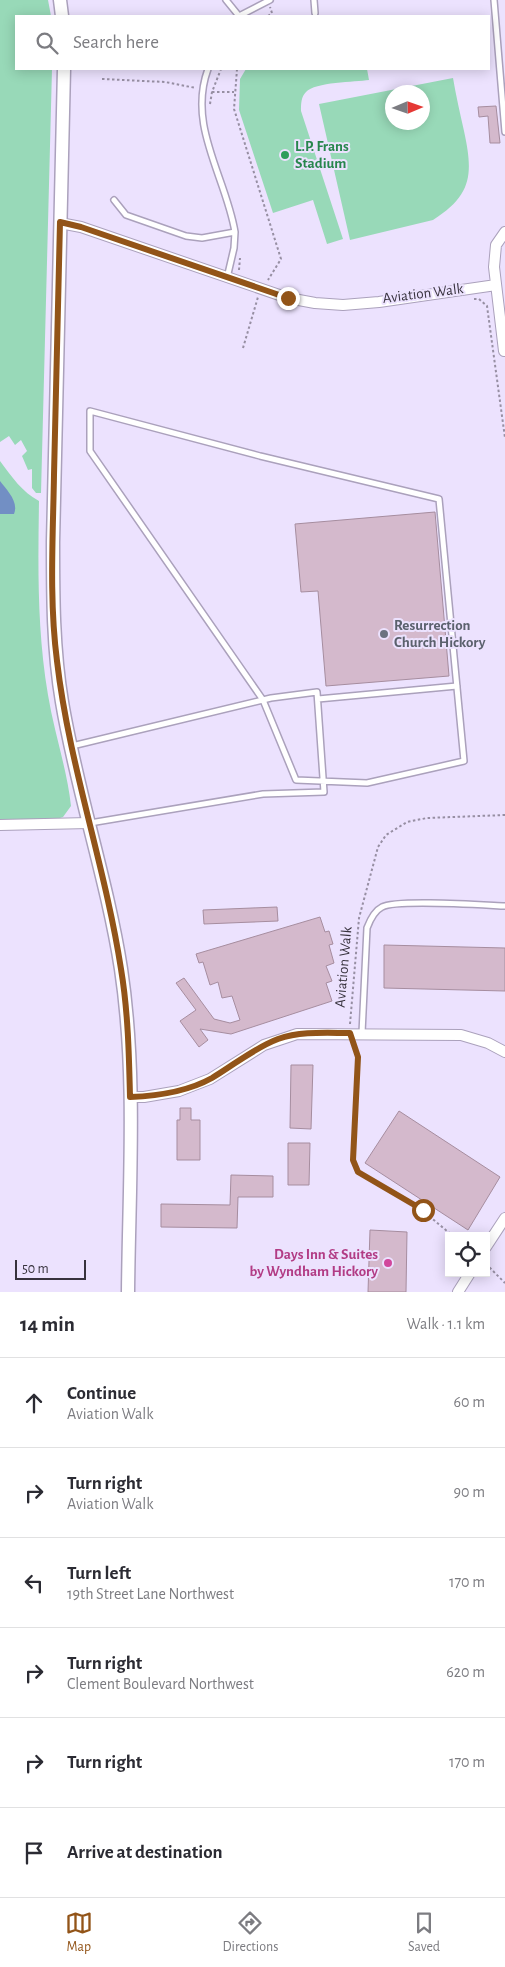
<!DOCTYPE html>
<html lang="en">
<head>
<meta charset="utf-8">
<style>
  :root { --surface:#fff; --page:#f2f2f3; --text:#2b2b33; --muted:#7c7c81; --line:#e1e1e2; --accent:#925418 }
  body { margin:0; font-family:"Alegreya Sans",sans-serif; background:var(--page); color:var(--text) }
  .controls { position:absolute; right:15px; bottom:15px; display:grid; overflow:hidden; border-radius:0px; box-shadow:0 2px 12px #0003 }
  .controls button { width:45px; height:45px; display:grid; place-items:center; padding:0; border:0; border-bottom:1px solid var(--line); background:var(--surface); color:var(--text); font:25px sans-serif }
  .compass { position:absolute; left:385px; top:85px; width:45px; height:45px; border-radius:50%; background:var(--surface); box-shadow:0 2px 12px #0003; rotate:88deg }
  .scale { position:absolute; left:15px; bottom:12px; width:71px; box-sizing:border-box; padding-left:5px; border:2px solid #37323d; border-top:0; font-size:14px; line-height:18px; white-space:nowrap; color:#37323d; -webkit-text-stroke:4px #ece2fe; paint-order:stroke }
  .stop { position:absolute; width:15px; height:15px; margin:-11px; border:4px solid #925418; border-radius:50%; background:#fff }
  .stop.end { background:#925418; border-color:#fff; box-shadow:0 1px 5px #0008 }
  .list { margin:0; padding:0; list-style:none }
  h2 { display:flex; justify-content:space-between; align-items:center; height:65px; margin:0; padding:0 20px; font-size:21px }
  h2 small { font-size:16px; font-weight:400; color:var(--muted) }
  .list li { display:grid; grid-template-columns:32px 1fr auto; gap:15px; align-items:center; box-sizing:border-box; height:90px; padding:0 20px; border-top:1px solid var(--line) }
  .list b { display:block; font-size:19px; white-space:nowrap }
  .list p { margin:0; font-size:16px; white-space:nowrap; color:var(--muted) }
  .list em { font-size:16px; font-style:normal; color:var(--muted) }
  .icon { flex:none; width:28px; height:28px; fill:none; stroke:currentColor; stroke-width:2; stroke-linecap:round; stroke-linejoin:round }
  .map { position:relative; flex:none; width:505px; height:1292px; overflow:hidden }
  .search { position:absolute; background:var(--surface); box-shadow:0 2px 12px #0003; left:15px; right:15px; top:15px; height:55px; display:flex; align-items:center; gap:12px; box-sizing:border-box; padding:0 18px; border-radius:0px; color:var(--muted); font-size:19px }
  .sheet { height:605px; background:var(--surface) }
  nav { display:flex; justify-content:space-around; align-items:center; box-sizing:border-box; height:70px; border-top:1px solid var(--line); background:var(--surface); font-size:14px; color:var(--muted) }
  nav a { display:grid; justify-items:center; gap:2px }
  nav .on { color:var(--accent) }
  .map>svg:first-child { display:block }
</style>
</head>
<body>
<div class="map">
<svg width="505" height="1292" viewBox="0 0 505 1292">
  <rect width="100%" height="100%" fill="#ece2fe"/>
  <path fill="#98d9b8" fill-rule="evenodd" d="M 0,0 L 48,0 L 51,16 L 16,16 L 16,69 L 52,69 L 41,493 L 36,493 L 32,488 L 32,469 L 28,470 L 22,456 L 27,451 L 21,440 L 15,445 L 9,436 L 0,442 Z
    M 246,69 L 367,69 L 369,80 C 355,82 315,82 306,92 C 301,97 301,104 301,111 L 343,239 L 327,244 L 313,200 L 273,213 L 239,110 L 240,79 Z
    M 453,78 C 456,96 460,113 464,131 C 473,173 473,195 433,220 L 350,240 L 319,104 ZM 392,92 L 422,92 L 422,122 L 392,122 Z
    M 0,461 C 12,477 22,492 39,501 C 38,566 37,630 48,695 C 54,732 67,769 71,806 L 63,817 L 54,820 L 0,820 Z"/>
  <path fill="#728fc4" d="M 0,481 C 7,490 19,502 14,514 L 0,514 Z"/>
  <path fill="#d4b9cc" stroke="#a68d9f" d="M 496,106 L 500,143 L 490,143 L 488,116 L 479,117 L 478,107 Z
    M 435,512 L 449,676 L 326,686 L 318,591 L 301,592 L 295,524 Z
    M 277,907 L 278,921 L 204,924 L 203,910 Z
    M 320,917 L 325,932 L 329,931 L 333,944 L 329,945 L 334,963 L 326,966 L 332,981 L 326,983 L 332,1001 L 231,1034 L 200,1029 L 208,1040 L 199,1047 L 180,1021 L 196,1010 L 176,983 L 184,978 L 214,1019 L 230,1023 L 240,1020 L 232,996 L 222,998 L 218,982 L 210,985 L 203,962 L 199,963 L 196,954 Z
    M 384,945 L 505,948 L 505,991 L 384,988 Z
    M 291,1065 L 313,1065 L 311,1129 L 290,1128 Z
    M 180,1108 L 191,1108 L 191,1120 L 200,1120 L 200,1160 L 177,1160 L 177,1120 L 180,1120 Z
    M 399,1111 L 500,1177 L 468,1230 L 365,1163 Z
    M 288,1143 L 310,1143 L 309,1185 L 288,1185 Z
    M 231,1175 L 273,1176 L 273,1197 L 238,1197 L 237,1228 L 161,1227 L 161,1204 L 230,1205 Z
    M 370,1230 L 407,1232 L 406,1292 L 368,1292 Z"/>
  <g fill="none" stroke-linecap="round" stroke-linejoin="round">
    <defs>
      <path id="service" d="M 226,0 L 239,16
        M 314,0 L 315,13
        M 494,0 L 505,132
        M 239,16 L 270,0
        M 208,69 C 187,126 226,177 235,232 L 234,248 L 227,278
        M 114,200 L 126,215 L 186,236 L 202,238 L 235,232
        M 90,411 L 260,456 L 439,499 L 464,761 L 367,783 L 296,780 L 263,700 L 90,451 Z
        M 318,699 L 457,686
        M 72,746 L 271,698 L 317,692 L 324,792 L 263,794 L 90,823
        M 362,1033 L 367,928 C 370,920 374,911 382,907 C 396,899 483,905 505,906"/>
      <path id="minor" d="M 60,223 L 81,227 L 288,298 L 315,303 L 343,305 L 379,302 L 496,285
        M 504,351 L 494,267 L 496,245 L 505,232
        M 0,825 L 89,823
        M 130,1097 L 144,1097 L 179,1091 L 210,1079 L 264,1045 L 297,1034 L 461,1035 L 488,1043 L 505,1052
        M 486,1247 L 505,1218
        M 458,1292 L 470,1273"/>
      <path id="tertiary" d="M 60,0 L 62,16
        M 64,69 L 53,542 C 53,596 53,649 62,702 C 77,792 107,879 121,969 C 137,1075 129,1186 128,1292"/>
    </defs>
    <use href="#service" stroke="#aba1bc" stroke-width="8"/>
    <use href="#minor" stroke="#aba1bc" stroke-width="12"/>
    <use href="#tertiary" stroke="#aba1bc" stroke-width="15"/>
    <path stroke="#978fa3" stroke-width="2" stroke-dasharray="2.5 2.5" stroke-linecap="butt" d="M 268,16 L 272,13 L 270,7
      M 237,69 L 234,109 L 281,259 L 268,280
      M 102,79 L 165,82 L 196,88
      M 212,92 L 234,92
      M 210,104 L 212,92 L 221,69
      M 239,270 L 240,258
      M 474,299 L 479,299 L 487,306 L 505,438
      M 243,348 L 258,297
      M 350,1024 L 359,918 L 378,847 L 386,835 L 407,822 L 427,818 L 505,815
      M 353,1043 L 358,1057 L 353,1160 L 358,1172 L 423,1211 L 453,1236
      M 486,1264 L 505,1283"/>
    <use href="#service" stroke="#fff" stroke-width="5"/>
    <use href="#minor" stroke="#fff" stroke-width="10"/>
    <use href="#tertiary" stroke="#fff" stroke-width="12"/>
  </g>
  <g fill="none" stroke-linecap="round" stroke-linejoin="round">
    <path stroke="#925418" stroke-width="6" d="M 288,298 L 81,227 L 60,222 C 58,307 56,391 54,475 C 53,537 49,599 57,661 C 69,765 105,865 121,969 C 128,1011 129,1054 130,1097 C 157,1096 187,1092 212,1078 C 234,1065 254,1048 278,1039 C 301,1031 326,1033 350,1033 L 358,1057 L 353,1160 L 358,1172 L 423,1210"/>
  </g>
  <circle fill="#2e9e5b" stroke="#ece2fe" stroke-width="2" cx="285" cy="155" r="5"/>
  <circle fill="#6b7280" stroke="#ece2fe" stroke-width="2" cx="384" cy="634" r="5"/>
  <circle fill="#d1479c" stroke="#ece2fe" stroke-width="2" cx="388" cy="1263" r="5"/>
  <g text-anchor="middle" stroke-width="4" stroke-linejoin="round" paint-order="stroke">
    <g font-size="15" font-weight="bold" fill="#27864d" stroke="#ece2fe" text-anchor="start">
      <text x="295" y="151">L.P. Frans<tspan x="295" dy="17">Stadium</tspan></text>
    </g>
    <g font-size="15" fill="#37323d" stroke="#ece2fe">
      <text transform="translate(423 293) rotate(-7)" y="5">Aviation Walk</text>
      <text transform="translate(343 967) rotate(-85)" y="5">Aviation Walk</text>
    </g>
    <g font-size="15" font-weight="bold" fill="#5b616d" stroke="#ece2fe" text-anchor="start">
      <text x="394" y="630">Resurrection<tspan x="394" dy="17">Church Hickory</tspan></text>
    </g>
    <g font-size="15" font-weight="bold" fill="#b23c85" stroke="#ece2fe" text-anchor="end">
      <text x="378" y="1259">Days Inn &amp; Suites<tspan x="378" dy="17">by Wyndham Hickory</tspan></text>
    </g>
  </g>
</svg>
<div class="controls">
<button><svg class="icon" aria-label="locate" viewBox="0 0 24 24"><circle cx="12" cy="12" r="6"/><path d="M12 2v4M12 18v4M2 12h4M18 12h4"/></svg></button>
</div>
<svg class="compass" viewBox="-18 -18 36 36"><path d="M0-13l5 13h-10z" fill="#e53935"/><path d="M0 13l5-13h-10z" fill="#7c7c81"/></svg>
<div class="scale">50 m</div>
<div class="stop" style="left:423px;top:1210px"></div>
<div class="stop end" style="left:288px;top:298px"></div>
<div class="search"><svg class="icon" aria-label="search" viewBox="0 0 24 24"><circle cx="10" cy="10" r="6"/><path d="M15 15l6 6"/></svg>Search here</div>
</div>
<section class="sheet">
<h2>14 min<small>Walk · 1.1 km</small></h2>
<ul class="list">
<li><svg class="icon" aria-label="ahead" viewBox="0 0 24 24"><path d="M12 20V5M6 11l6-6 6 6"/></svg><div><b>Continue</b><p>Aviation Walk</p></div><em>60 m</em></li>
<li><svg class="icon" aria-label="right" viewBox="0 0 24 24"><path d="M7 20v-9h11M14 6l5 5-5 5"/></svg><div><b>Turn right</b><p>Aviation Walk</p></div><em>90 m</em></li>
<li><svg class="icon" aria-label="left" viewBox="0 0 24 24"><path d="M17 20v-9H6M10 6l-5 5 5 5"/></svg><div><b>Turn left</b><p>19th Street Lane Northwest</p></div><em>170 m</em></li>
<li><svg class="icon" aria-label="right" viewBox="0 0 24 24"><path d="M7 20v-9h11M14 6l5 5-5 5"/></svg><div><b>Turn right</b><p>Clement Boulevard Northwest</p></div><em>620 m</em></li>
<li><svg class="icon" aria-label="right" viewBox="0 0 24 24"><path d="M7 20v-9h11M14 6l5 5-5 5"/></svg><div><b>Turn right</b></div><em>170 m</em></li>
<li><svg class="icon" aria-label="arrive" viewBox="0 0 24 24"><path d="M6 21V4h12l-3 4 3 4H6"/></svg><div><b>Arrive at destination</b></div></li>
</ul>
</section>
<nav>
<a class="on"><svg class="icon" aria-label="map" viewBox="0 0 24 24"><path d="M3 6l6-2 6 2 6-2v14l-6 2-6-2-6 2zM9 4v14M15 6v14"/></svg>Map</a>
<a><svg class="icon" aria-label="directions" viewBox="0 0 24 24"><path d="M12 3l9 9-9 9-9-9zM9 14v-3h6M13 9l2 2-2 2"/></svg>Directions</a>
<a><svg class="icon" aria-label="saved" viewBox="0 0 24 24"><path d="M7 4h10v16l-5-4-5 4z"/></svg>Saved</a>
</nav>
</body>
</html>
